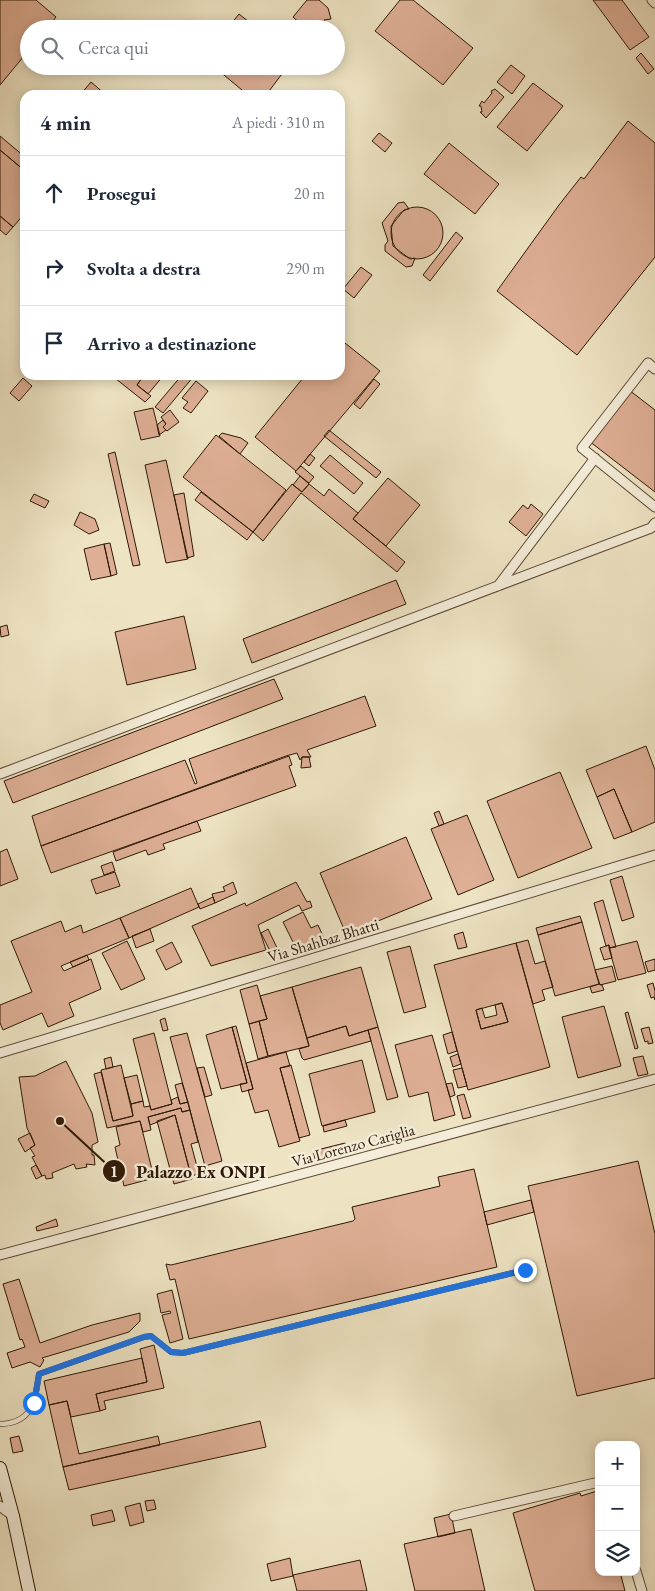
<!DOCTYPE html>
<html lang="it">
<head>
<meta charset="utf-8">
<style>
  :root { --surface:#fff; --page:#f2f2f3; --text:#1f2937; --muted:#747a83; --line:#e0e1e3 }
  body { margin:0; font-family:"EB Garamond",serif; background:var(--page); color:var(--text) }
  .controls { position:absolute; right:15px; bottom:15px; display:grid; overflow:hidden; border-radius:10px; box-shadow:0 2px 12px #0003 }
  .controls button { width:45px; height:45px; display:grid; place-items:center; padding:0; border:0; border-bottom:1px solid var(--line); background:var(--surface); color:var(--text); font:25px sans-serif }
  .stop { position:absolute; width:15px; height:15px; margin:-11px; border:4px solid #1a73e8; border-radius:50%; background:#fff }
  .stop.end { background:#1a73e8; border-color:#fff; box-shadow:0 1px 5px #0008 }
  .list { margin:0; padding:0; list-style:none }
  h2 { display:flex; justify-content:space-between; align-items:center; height:65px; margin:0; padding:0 20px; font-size:21px }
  h2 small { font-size:16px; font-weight:400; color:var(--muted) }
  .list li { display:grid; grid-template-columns:32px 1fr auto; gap:15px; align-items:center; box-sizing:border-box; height:75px; padding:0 20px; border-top:1px solid var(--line) }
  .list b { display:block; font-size:19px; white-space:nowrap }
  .list em { font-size:16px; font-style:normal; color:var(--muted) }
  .icon { flex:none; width:28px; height:28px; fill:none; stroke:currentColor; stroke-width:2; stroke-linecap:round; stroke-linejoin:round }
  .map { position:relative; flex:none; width:655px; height:1591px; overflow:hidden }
  .search { position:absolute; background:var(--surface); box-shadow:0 2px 12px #0003; left:20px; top:20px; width:325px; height:55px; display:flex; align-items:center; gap:12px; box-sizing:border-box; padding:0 18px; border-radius:28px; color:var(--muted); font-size:19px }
  .panel { position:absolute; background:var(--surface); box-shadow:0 2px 12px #0003; left:20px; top:90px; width:325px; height:290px; border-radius:15px }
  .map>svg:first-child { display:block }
</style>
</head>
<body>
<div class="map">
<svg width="655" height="1591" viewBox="0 0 655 1591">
  <rect width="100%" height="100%" fill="#eee4c4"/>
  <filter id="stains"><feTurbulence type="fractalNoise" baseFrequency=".004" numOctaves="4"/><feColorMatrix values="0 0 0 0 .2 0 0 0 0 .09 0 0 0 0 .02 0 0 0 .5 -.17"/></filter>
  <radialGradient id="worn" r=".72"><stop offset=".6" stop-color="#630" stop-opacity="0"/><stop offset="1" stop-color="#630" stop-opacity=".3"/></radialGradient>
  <path fill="#deaf95" stroke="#2e1805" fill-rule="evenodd" d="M 0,0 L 36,0 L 56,17 L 47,29 L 29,29 L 29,50 L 0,85 Z
    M 307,0 L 319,0 L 328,8 L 331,19 L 324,20 L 325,26 L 310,29 L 309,24 L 303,26 L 293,17 Z
    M 400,0 L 413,0 L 473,48 L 443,85 L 375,31 Z
    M 593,0 L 622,0 L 649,37 L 630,50 Z
    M 239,14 L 253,25 L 257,29 L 227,29 Z
    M 641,53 L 654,69 L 648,74 L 636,58 Z
    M 511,65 L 525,76 L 512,94 L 497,82 Z
    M 213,66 L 288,66 L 266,95 L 248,95 Z
    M 91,82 L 105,94 L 103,95 L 80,95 Z
    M 533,83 L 563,106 L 527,151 L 497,127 Z
    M 495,89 L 504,97 L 486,118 L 480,112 L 482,112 L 481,106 L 479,106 L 482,101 L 484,103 L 492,93 L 491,91 Z
    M 628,121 L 655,143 L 655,257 L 577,355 L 497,291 L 559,205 L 581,177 L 584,179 Z
    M 379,133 L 392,143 L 385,152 L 372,141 Z
    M 0,136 L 25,157 L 25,171 L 0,150 Z
    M 449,143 L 499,184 L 475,214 L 424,174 Z
    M 0,150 L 25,171 L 25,213 L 13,227 L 0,216 Z
    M 404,202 L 409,209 L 404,210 L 391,226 L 393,246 L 410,259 L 415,258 L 412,266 L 406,267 L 385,251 L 385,245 L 388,241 L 382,223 L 398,203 Z
    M391 233a26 26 0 1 1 52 0a26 26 0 1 1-52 0Z
    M 0,216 L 13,227 L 6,235 L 0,230 Z
    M 456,232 L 463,238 L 430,281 L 423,275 Z
    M 361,267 L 372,275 L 354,298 L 343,289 Z
    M 340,339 L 380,371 L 296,471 L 255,437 L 303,378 L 300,375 L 340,375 Z
    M 111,375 L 139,375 L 142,378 L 137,385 L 151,396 L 145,402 Z
    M 139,375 L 164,375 L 148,394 L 137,385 L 142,378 Z
    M 182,375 L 194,376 L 163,413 L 155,407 Z
    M 23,378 L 32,386 L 19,401 L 10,393 Z
    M 374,379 L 380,384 L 360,409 L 354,404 Z
    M 196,381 L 208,391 L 191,413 L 183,408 L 188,402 L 182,398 Z
    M 629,390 L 655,410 L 655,492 L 589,441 Z
    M 153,408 L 160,436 L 141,440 L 134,412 Z
    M 170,410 L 179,422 L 167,431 L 163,427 L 166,424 L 161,417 Z
    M 163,420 L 166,424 L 163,427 L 166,430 L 159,435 L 157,425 Z
    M 329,430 L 381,472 L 376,478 L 324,436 Z
    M 222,433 L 241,438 L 248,443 L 240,454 L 219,436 Z
    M 216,435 L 286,490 L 253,532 L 183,477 Z
    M 115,452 L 140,565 L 133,566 L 108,454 Z
    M 310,454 L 315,458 L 309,466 L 304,462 Z
    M 330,455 L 363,483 L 354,494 L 320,466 Z
    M 166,460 L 188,559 L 166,563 L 145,465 Z
    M 301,466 L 314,477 L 309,483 L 295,472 Z
    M 300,476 L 309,484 L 302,492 L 293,485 Z
    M 388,478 L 420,505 L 386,546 L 353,519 Z
    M 292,484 L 302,492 L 309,484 L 324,496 L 329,489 L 358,513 L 353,519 L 405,562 L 397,572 L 301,493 L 263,541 L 253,532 Z
    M 201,492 L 253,532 L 247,540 L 195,500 Z
    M 184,493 L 194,556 L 187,558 L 174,495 Z
    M 34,494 L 49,501 L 45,508 L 30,501 Z
    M 531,504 L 543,514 L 526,536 L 509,522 L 523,505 L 528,509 Z
    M 80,512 L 95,519 L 99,530 L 89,534 L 74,525 Z
    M 110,543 L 117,574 L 111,576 L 104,544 Z
    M 104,544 L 111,576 L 91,580 L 84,549 Z
    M 396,580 L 406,604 L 252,663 L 243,639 Z
    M 184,616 L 196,669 L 127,685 L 115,632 Z
    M 7,625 L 9,635 L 1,637 L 0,627 Z
    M 274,679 L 283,699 L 13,803 L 4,781 Z
    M 365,696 L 376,726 L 307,750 L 311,757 L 302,757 L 300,760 L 297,753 L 286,756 L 41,846 L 32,816 L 185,760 L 195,784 L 197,783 L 189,759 Z
    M 646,746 L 655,770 L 655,822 L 632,832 L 614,789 L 597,797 L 586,770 Z
    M 289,756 L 292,765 L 289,766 L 296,786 L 51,873 L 41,846 Z
    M 302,757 L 309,757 L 311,767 L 301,768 Z
    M 560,772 L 592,848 L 518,878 L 487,801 Z
    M 614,789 L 632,832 L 614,839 L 597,797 Z
    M 439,811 L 444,824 L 439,826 L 434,813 Z
    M 467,815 L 494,880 L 458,895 L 431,829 Z
    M 197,821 L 201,831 L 163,844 L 165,849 L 148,855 L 146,850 L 116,861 L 113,852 Z
    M 406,837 L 432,899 L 346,934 L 320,873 Z
    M 7,849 L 18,879 L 0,886 L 0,852 Z
    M 112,862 L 115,871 L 104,875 L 101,866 Z
    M 115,872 L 120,886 L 96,894 L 91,880 Z
    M 622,876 L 634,917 L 622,921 L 610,880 Z
    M 233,882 L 237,893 L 215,903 L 212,894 L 225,891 L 223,887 Z
    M 296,882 L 307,902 L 310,901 L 312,907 L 302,911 L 299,905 L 258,925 L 266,950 L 211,966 L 192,926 L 245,903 L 246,906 Z
    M 191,888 L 199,907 L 129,938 L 120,918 Z
    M 213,897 L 215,903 L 200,909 L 198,904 Z
    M 603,900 L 616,947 L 609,948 L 609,945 L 606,946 L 594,903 Z
    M 303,912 L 311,928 L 318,925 L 327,945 L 317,950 L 315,947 L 299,954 L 283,922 Z
    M 580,916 L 582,922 L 538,935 L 536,928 Z
    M 120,918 L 129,938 L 61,966 L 64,971 L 91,959 L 101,989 L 69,1003 L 74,1016 L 48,1027 L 42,1013 L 3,1030 L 0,1023 L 0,1005 L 32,992 L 11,941 L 61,921 L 65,932 L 81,925 L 83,933 Z
    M 582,922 L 599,984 L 555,996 L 538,935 Z
    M 150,929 L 154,941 L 136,948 L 132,936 Z
    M 268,929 L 279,952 L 272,955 L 261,933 Z
    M 463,932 L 467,947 L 458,949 L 454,935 Z
    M 528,940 L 535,964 L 545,961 L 553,987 L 542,990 L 545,1000 L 533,1004 L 516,943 Z
    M 127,941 L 145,979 L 121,990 L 102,953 Z
    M 637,941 L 646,973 L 618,980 L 609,948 Z
    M 172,942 L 182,962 L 166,970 L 156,950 Z
    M 516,943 L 550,1067 L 468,1090 L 434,965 ZM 502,1003 L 508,1022 L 481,1029 L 476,1010 Z
    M 609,945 L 612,958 L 604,960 L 600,948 Z
    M 410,946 L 426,1007 L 404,1013 L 387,952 Z
    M 87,955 L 89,960 L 73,967 L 70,962 Z
    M 655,959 L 655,970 L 648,972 L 645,962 Z
    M 612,966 L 616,981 L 600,985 L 595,970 Z
    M 361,967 L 378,1027 L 349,1036 L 346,1026 L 307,1038 L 292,987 Z
    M 653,983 L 655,991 L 655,1000 L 654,997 L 651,998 L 647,985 Z
    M 599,984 L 602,985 L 604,990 L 592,993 L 590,987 Z
    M 257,985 L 267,1019 L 249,1024 L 240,990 Z
    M 292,987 L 309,1046 L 268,1056 L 259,1021 L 267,1019 L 260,996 Z
    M 502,1003 L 508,1022 L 481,1029 L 476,1010 L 482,1008 L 485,1018 L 497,1015 L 495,1005 Z
    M 604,1006 L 621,1066 L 578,1078 L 562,1017 Z
    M 628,1012 L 638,1048 L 635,1049 L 625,1013 Z
    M 165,1018 L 168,1030 L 163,1031 L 160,1020 Z
    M 259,1021 L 268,1056 L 258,1059 L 249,1024 Z
    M 236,1026 L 253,1089 L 242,1092 L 240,1084 L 247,1083 L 232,1027 Z
    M 346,1026 L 349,1036 L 368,1030 L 371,1041 L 304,1060 L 302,1058 L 299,1049 L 309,1046 L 307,1038 Z
    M 232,1027 L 247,1083 L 221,1089 L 206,1035 Z
    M 378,1027 L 398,1097 L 387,1100 L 368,1030 Z
    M 649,1027 L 653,1043 L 648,1044 L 648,1041 L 645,1042 L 641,1029 Z
    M 452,1032 L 457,1051 L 448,1054 L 443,1035 Z
    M 154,1033 L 172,1104 L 151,1110 L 133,1039 Z
    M 187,1033 L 222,1161 L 205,1166 L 170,1037 Z
    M 432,1035 L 455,1115 L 434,1121 L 428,1092 L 409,1097 L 395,1045 Z
    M 286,1052 L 290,1066 L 280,1068 L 300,1141 L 279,1147 L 268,1110 L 255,1113 L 248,1090 L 253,1089 L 246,1063 Z
    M 458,1054 L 461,1064 L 453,1067 L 450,1057 Z
    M 643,1056 L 648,1074 L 638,1076 L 633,1058 Z
    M 111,1057 L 113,1067 L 106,1069 L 104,1059 Z
    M 362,1060 L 375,1112 L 322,1126 L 309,1074 Z
    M 66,1061 L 92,1113 L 98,1142 L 92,1145 L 92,1155 L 94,1155 L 95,1165 L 86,1164 L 87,1167 L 76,1169 L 74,1164 L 52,1173 L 53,1178 L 46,1179 L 45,1175 L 42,1176 L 32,1157 L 35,1156 L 30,1148 L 35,1145 L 27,1128 L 19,1077 L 35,1076 Z
    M 121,1065 L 133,1116 L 113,1121 L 101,1070 Z
    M 291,1065 L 310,1135 L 299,1138 L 280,1068 Z
    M 204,1067 L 212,1095 L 205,1097 L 197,1068 Z
    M 462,1068 L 467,1086 L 458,1088 L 453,1070 Z
    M 101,1072 L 113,1121 L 133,1116 L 131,1104 L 143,1101 L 144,1107 L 150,1106 L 151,1110 L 172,1104 L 171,1100 L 178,1097 L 180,1104 L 188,1102 L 190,1110 L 182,1112 L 181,1108 L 148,1117 L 151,1130 L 143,1132 L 140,1121 L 107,1128 L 94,1074 Z
    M 137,1075 L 143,1101 L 131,1104 L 124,1078 Z
    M 182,1083 L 188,1102 L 180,1104 L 175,1085 Z
    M 452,1083 L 455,1095 L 450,1097 L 446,1084 Z
    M 464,1094 L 471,1117 L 463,1119 L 457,1096 Z
    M 181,1108 L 182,1112 L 190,1110 L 198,1142 L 191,1144 L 199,1174 L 191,1176 L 175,1115 L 150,1125 L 148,1117 Z
    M 175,1115 L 192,1179 L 174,1184 L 157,1121 Z
    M 345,1120 L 347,1126 L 324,1132 L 323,1126 Z
    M 140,1121 L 154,1178 L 124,1186 L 115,1147 L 120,1145 L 116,1127 Z
    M 30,1133 L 35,1145 L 25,1152 L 18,1139 Z
    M 345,1143 L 348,1154 L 316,1162 L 313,1151 Z
    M 638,1161 L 655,1234 L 655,1378 L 577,1396 L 528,1186 Z
    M 36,1165 L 42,1176 L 36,1179 L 31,1168 Z
    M 474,1169 L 497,1267 L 189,1339 L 175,1279 L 170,1280 L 166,1264 L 171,1265 L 353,1221 L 355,1219 L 352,1207 L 440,1186 L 438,1177 Z
    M 531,1200 L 534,1212 L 487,1225 L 484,1212 Z
    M 56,1219 L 58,1226 L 37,1231 L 36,1227 Z
    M 19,1279 L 40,1343 L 92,1325 L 140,1313 L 140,1321 L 129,1332 L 42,1358 L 44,1360 L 40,1367 L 30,1362 L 12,1368 L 7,1353 L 25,1347 L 22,1339 L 20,1340 L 3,1284 Z
    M 172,1290 L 183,1339 L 170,1343 L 162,1315 L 171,1313 L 170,1311 L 161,1313 L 157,1294 Z
    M 154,1345 L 164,1388 L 104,1401 L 106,1409 L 100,1411 L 96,1394 L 147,1382 L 140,1349 Z
    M 142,1358 L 147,1382 L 96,1394 L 100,1411 L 71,1417 L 67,1401 L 49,1405 L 44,1381 Z
    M 67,1401 L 79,1454 L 158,1436 L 160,1445 L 63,1467 L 49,1405 Z
    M 260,1421 L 266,1447 L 69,1490 L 63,1467 Z
    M 19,1436 L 23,1451 L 13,1453 L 10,1438 Z
    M 597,1491 L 599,1572 L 620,1572 L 625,1591 L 535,1591 L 513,1513 L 580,1493 L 581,1496 Z
    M 154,1500 L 156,1509 L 147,1511 L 145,1501 Z
    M 140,1503 L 144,1522 L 130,1526 L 125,1507 Z
    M 112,1510 L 115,1521 L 93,1526 L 91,1515 Z
    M 451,1514 L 455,1533 L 438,1537 L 434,1518 Z
    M 471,1529 L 485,1591 L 415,1591 L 404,1544 Z
    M 290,1558 L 293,1576 L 271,1581 L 267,1564 Z
    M 360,1560 L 367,1591 L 297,1591 L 293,1575 Z"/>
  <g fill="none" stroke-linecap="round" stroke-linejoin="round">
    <defs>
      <path id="lane" d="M 0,1424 C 33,1423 35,1401 39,1374 L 144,1337 L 151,1336 L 171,1352 L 183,1353 L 525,1270"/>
      <path id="street" d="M 652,0 L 655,3
        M 655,369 L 648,363 L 582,448 L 655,507
        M 498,586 L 595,458
        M 0,774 L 651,528 L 655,523
        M 0,1053 L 655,855
        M 0,1255 L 655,1079
        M 0,1506 L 13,1516
        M 454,1516 L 599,1482
        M 636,1571 L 642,1591"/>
      <path id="secondary" d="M 0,1468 L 13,1516 L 29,1591"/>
    </defs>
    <use href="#lane" stroke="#5e4b35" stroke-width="6"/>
    <use href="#street" stroke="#5e4b35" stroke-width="11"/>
    <use href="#secondary" stroke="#2e1805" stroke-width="14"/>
    <use href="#lane" stroke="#f4edd9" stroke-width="4.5"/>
    <use href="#street" stroke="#f4edd9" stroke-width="9"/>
    <use href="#secondary" stroke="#f4edd9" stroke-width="12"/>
  </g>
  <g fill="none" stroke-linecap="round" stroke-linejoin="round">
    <path stroke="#1a73e8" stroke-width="6" d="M 34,1403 L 39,1374 L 144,1337 L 151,1336 L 171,1352 L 183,1353 L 525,1270"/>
  </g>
  <g text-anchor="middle" stroke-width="5" stroke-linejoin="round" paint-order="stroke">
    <g font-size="16" fill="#2e1805" stroke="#f4edd9">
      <text transform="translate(323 940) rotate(-17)" y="6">Via Shahbaz Bhatti</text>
      <text transform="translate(353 1145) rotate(-15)" y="6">Via Lorenzo Cariglia</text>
    </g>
  </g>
  <path fill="none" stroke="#2e1805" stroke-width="2" d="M60 1121L114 1171"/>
  <g fill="#2e1805" stroke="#f4edd9" stroke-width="2">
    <circle cx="60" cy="1121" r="5"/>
    <circle cx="114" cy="1171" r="12"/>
  </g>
  <g font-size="15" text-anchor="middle" font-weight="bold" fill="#fff">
    <text x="114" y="1177">1</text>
  </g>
  <g font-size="18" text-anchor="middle" font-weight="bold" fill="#2e1805" stroke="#f4edd9" stroke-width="5" stroke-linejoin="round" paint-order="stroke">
    <text x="201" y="1178">Palazzo Ex ONPI</text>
  </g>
  <rect width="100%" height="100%" filter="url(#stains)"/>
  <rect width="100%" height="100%" fill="url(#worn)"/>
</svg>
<div class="controls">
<button>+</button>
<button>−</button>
<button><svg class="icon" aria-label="layers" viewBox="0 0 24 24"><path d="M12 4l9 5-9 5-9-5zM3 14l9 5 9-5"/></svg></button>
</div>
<div class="stop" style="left:34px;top:1403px"></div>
<div class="stop end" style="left:525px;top:1270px"></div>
<div class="search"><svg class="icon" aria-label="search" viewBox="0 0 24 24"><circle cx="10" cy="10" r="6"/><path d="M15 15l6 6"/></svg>Cerca qui</div>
<section class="panel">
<h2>4 min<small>A piedi · 310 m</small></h2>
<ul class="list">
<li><svg class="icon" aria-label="ahead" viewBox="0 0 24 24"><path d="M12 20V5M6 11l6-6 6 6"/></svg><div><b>Prosegui</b></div><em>20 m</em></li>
<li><svg class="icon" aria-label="right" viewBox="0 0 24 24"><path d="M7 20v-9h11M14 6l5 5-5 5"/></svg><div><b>Svolta a destra</b></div><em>290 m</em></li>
<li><svg class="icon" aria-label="arrive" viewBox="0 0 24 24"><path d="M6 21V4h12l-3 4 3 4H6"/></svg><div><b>Arrivo a destinazione</b></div></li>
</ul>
</section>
</div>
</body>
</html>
